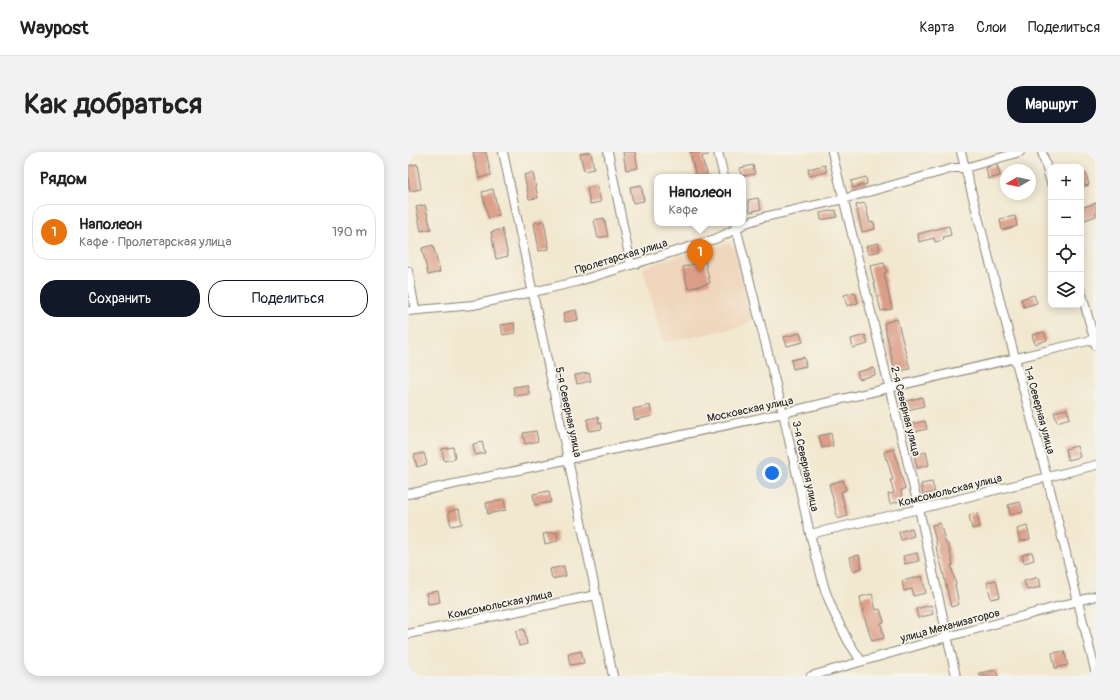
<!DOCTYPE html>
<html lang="ru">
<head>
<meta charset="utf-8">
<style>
  :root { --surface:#fff; --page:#f2f2f2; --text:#222; --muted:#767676; --line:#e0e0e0; --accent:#111827 }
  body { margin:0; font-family:Pangolin,sans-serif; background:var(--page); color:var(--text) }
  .controls { position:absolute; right:12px; top:12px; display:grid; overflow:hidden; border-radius:8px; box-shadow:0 2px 10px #0003 }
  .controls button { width:36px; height:36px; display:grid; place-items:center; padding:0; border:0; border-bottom:1px solid var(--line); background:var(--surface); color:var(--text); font:20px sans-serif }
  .compass { position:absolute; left:592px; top:12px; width:36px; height:36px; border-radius:50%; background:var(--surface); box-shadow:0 2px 10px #0003; rotate:261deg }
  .you { position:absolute; left:364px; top:321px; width:14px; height:14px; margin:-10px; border:3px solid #fff; border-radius:50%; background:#1a73e8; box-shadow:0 0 0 6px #1a73e833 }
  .badge { display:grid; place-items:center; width:26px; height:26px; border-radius:50%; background:var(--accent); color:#fff; font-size:13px; font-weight:700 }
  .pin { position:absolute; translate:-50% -33px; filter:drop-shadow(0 1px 2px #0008) }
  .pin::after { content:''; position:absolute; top:21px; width:14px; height:12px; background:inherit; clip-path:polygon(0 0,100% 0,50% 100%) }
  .popup { position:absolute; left:246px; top:22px; width:92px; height:52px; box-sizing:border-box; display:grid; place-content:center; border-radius:8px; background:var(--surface); filter:drop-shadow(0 1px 3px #0005); font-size:13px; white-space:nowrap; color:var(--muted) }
  .popup b { font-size:15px; color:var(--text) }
  .popup::after { content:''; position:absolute; left:50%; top:100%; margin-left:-8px; border:8px solid transparent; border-top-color:var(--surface) }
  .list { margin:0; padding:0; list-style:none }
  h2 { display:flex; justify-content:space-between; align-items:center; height:52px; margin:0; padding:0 16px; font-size:17px }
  h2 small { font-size:13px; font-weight:400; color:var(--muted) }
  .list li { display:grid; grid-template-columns:26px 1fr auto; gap:12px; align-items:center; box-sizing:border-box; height:56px; margin:0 8px 8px; padding:0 8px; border:1px solid var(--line); border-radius:16px }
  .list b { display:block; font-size:15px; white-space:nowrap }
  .list p { margin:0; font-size:13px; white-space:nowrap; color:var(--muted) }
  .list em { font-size:13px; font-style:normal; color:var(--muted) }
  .actions { display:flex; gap:8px; padding:12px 16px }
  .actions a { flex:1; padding:9px 0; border:1px solid var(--accent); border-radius:16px; text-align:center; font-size:14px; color:var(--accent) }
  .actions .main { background:var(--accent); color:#fff }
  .icon { flex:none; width:22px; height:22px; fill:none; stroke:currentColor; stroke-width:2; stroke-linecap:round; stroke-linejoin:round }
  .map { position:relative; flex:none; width:688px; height:524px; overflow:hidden; border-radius:16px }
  header { display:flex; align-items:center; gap:24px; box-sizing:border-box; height:56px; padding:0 20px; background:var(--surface); border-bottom:1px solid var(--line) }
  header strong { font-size:19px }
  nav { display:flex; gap:22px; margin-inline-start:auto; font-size:14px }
  .intro { display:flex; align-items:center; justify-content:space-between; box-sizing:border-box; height:96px; padding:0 24px }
  h1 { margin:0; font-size:28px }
  .button { padding:10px 18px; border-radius:16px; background:var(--accent); color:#fff; font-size:14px; font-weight:700 }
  main { display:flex; gap:24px; padding:0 24px }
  aside { flex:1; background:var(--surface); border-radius:16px; box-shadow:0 2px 10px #0003 }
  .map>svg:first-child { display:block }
</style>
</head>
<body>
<header>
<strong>Waypost</strong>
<nav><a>Карта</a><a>Слои</a><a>Поделиться</a></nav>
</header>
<div class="intro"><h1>Как добраться</h1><a class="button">Маршрут</a></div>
<main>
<aside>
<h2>Рядом<small></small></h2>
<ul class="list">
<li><span class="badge" style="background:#e8710a">1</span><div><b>Наполеон</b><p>Кафе · Пролетарская улица</p></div><em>190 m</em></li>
</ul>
<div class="actions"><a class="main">Сохранить</a><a>Поделиться</a></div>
</aside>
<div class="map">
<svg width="688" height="524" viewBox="0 0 688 524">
  <rect width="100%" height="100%" fill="#f7f3e8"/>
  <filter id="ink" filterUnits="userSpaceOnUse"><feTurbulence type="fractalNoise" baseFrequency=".025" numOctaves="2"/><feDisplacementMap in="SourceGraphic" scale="8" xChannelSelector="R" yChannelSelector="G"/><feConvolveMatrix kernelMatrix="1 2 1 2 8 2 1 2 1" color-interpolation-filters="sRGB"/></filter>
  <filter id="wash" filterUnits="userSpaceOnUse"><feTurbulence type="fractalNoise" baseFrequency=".012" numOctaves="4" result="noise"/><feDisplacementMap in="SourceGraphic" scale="16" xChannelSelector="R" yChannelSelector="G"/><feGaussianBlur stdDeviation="0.9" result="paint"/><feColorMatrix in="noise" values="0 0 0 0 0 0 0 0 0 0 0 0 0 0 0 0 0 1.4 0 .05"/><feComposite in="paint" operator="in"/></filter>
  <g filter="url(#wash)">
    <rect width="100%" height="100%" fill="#f2e8d0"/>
    <path fill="#efd6bc" d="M 321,91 L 327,96 L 344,168 L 332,175 L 255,191 L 235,116 L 257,108 Z"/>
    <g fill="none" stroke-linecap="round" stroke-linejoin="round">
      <path stroke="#68b2e0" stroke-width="2.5" d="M 679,454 L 688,451"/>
    </g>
    <g id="blocks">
      <path fill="#dc9d87" d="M 65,0 L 78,0 L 83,23 L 71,26 Z
        M 183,0 L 186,17 L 176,19 L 172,2 Z
        M 215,0 L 227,0 L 230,16 L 218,18 Z
        M 282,0 L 300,0 L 300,3 L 294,4 L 296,14 L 297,14 L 300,25 L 288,25 Z
        M 9,12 L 13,37 L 2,39 L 0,27 L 0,14 Z
        M 345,13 L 347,22 L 333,24 L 332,16 Z
        M 417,13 L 419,20 L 401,24 L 400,17 Z
        M 589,13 L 592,24 L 580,27 L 578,16 Z
        M 125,21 L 130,46 L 121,47 L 116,23 Z
        M 678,21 L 681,33 L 673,35 L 673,22 Z
        M 458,25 L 459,32 L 445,36 L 443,29 Z
        M 233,33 L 236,49 L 225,51 L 222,35 Z
        M 189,34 L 193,50 L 182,52 L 179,36 Z
        M 85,37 L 91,63 L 80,66 L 74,40 Z
        M 350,46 L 353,57 L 342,60 L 340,48 Z
        M 457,51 L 462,71 L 466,70 L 467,77 L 454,80 L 448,53 Z
        M 688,51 L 688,64 L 677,68 L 673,56 Z
        M 17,53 L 23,77 L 13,79 L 8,55 Z
        M 428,58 L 429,65 L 413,68 L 412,61 Z
        M 607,64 L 609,74 L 594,78 L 592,67 Z
        M 196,66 L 200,84 L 190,86 L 186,68 Z
        M 136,69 L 141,97 L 131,99 L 126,71 Z
        M 541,74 L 543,83 L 535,85 L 536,88 L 527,90 L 526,86 L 511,90 L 510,82 Z
        M 94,77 L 100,104 L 88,107 L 83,80 Z
        M 470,91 L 472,99 L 460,102 L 458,94 Z
        M 25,93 L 32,120 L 20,123 L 14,96 Z
        M 297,109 L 302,131 L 280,137 L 275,115 Z
        M 476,111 L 479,120 L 476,121 L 484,157 L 473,159 L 462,114 Z
        M 447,140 L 450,151 L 439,154 L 436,143 Z
        M 626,143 L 629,151 L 616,155 L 613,147 Z
        M 168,158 L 170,168 L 157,170 L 155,161 Z
        M 489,167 L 502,217 L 487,220 L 476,171 Z
        M 106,171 L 107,181 L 95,183 L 93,173 Z
        M 636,180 L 639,188 L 627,192 L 624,183 Z
        M 392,181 L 395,190 L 379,194 L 376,185 Z
        M 457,183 L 460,192 L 445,196 L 443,187 Z
        M 396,205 L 398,214 L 385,217 L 383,208 Z
        M 466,216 L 467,223 L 451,227 L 449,220 Z
        M 181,221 L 183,229 L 169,232 L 167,223 Z
        M 119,233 L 121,242 L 107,244 L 105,235 Z
        M 514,245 L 516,254 L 496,259 L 494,250 Z
        M 242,253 L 244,264 L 227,268 L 225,257 Z
        M 659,257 L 662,266 L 649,270 L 646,260 Z
        M 190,265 L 191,271 L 193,271 L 194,277 L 181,279 L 179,267 Z
        M 517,269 L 519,277 L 502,281 L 499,273 Z
        M 128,279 L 130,289 L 117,292 L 115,281 Z
        M 423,281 L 425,294 L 414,296 L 411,284 Z
        M 74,290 L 77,301 L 67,303 L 65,292 Z
        M 669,294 L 672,305 L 660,308 L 657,297 Z
        M 45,295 L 47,307 L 36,309 L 34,297 Z
        M 486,297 L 497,337 L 493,338 L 495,348 L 482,352 L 480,342 L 486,341 L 482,328 L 485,328 L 479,307 L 478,308 L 476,300 Z
        M 518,300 L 521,313 L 509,316 L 506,303 Z
        M 16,301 L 19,312 L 9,315 L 6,303 Z
        M 435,328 L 438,338 L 433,340 L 439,364 L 430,367 L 421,332 Z
        M 524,330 L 527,340 L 515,343 L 513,332 Z
        M 141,339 L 143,350 L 127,353 L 125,342 Z
        M 96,347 L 98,358 L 80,362 L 78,351 Z
        M 612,350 L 615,360 L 602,363 L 600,353 Z
        M 51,357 L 54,372 L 43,374 L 40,360 Z
        M 569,361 L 572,375 L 564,377 L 561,363 Z
        M 532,371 L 538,392 L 540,392 L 542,400 L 545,413 L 543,413 L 548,432 L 547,433 L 551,452 L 543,455 L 534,415 L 528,395 L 529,394 L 524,373 Z
        M 619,374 L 622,387 L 612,390 L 609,377 Z
        M 504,376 L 506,384 L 493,388 L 491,380 Z
        M 149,380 L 150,389 L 137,392 L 135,382 Z
        M 624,400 L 626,408 L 616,411 L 614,403 Z
        M 509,401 L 511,409 L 497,412 L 495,404 Z
        M 451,403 L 454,416 L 445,419 L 442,405 Z
        M 156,414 L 158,424 L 144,427 L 142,417 Z
        M 514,424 L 518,441 L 505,444 L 504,437 L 496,439 L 494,429 Z
        M 631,425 L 633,435 L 619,438 L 616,429 Z
        M 588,428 L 592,445 L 583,447 L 579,430 Z
        M 30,439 L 32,450 L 20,452 L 18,441 Z
        M 464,442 L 468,458 L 472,457 L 476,470 L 473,471 L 476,486 L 464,489 L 455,461 L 452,445 Z
        M 523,453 L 525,462 L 510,466 L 508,457 Z
        M 116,477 L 119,492 L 111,494 L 108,479 Z
        M 173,499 L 176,511 L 162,513 L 160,502 Z
        M 656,499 L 660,513 L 647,516 L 644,501 Z
        M 588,518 L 590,524 L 572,524 L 571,521 Z"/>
    </g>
  </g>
  <g filter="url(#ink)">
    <use href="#blocks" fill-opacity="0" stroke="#878276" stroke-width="1"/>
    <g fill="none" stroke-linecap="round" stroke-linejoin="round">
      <defs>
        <path id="street" d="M 95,0 L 160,307 L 205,524
          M 200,0 L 223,113
          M 310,0 L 316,25
          M 424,0 L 511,357 L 548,524
          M 553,0 L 607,206 L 639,325 L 688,522
          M 634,0 L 643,31
          M 327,71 L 375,261 L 402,382 L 417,438 L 426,461 L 440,489 L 453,509
          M 0,119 L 7,158
          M 673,139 L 688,194
          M 0,159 L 65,153 L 125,140 L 168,130 L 307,87 L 318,82 L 338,71 L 356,65 L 435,47 L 546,16 L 557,16 L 612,0
          M 0,342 L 375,261 L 688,187
          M 402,382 L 511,357 L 688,313
          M 0,482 L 188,443
          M 403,524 L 539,485 L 688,444"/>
      </defs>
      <use href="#street" stroke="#878276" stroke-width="10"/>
      <use href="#street" stroke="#fff" stroke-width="8"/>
    </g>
  </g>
  <g text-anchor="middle" stroke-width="3.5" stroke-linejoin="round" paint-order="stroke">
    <g font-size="11" fill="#1c1c1c" stroke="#f7f3e8">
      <text transform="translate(213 104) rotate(-17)" y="4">Пролетарская улица</text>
      <text transform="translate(342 257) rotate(-12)" y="4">Московская улица</text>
      <text transform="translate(632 258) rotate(75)" y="4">1-я Северная улица</text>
      <text transform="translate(498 259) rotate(76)" y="4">2-я Северная улица</text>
      <text transform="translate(161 260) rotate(78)" y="4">5-я Северная улица</text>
      <text transform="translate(398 314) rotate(78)" y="4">3-я Северная улица</text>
      <text transform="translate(542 338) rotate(-14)" y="4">Комсомольская улица</text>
      <text transform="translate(92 452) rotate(-12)" y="4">Комсомольская улица</text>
      <text transform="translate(542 473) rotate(-15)" y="4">улица Механизаторов</text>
    </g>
  </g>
</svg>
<div class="controls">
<button>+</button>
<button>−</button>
<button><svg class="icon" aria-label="locate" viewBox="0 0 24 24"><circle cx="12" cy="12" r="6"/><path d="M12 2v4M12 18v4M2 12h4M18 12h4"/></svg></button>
<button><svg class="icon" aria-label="layers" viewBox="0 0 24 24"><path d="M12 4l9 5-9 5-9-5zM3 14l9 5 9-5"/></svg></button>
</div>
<svg class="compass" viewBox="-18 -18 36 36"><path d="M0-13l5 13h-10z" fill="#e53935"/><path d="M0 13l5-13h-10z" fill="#767676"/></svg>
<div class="you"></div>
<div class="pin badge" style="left:292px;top:120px;background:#e8710a">1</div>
<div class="popup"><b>Наполеон</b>Кафе</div>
</div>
</main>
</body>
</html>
